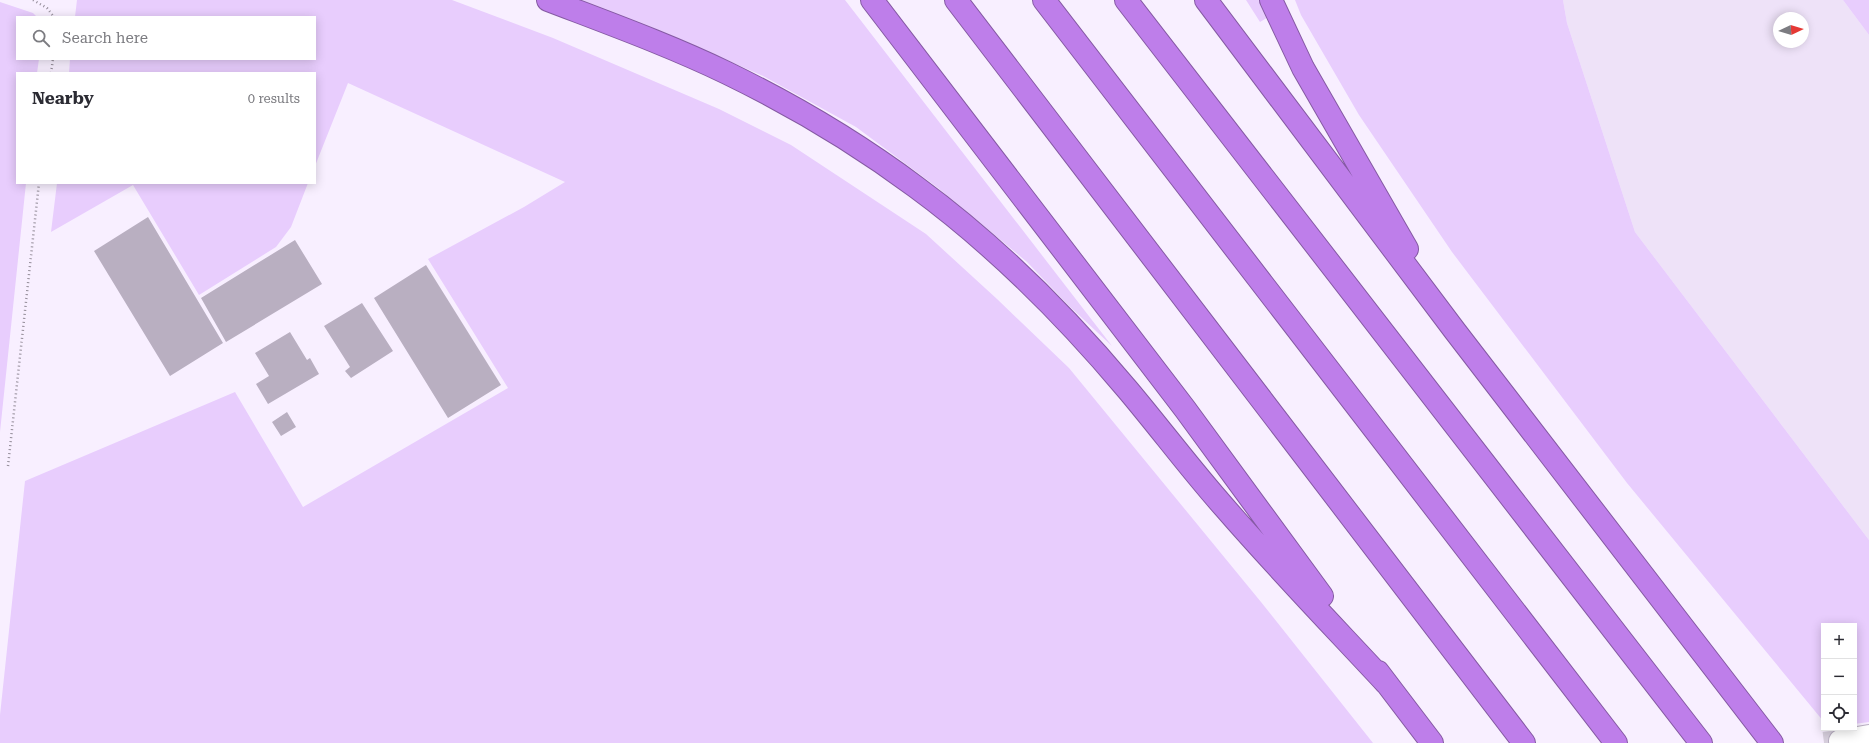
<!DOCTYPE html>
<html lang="en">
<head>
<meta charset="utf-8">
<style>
  :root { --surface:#fff; --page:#f2f2f3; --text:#2b2b33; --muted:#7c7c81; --line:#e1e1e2 }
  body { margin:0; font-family:"Roboto Serif",serif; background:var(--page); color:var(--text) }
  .controls { position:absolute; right:12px; bottom:12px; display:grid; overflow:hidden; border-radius:0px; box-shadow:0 2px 10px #0003 }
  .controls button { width:36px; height:36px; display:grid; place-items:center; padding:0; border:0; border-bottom:1px solid var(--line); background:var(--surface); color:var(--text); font:20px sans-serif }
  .compass { position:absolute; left:1773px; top:12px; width:36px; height:36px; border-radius:50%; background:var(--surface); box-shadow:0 2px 10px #0003; rotate:86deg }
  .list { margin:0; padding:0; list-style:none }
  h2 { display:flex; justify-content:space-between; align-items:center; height:52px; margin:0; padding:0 16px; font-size:17px }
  h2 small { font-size:13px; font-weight:400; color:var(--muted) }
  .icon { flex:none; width:22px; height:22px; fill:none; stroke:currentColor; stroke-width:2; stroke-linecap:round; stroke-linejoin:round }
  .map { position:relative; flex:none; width:1869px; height:743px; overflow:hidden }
  .search { position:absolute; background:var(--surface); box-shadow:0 2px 10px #0003; left:16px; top:16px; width:300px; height:44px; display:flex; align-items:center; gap:10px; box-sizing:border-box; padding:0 14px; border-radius:0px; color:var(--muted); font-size:15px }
  .panel { position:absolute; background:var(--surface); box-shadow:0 2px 10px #0003; left:16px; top:72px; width:300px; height:112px; border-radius:0px }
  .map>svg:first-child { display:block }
</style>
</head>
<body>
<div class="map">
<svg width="1869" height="743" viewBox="0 0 1869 743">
  <rect width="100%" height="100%" fill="#f8efff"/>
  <path fill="#eee2f8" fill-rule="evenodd" d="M 1563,0 L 1843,0 L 1869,35 L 1869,540 L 1635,232 L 1567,23 ZM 1779,18 L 1803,18 L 1803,42 L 1779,42 Z"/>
  <path fill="#e8cdfd" d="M 77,0 L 452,0 L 553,38 L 719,109 L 791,145 L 926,234 L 997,299 L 1069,368 L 1261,602 L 1373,743 L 0,743 L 0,715 L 25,481 L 235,392 L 303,507 L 508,388 L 428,259 L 524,207 L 565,182 L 348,83 L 315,166 L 315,73 L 69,73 L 70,59 L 315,59 L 315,17 L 75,17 Z
    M 579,0 L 845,0 L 1112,346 L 1068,305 L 1027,262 L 938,188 L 856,127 L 763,76 L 674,37 Z
    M 1246,0 L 1263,0 L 1270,16 L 1260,22 Z
    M 1295,0 L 1563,0 L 1567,23 L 1635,232 L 1869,540 L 1869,722 L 1854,724 L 1854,626 L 1824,626 L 1824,722 L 1627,483 L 1452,252 L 1359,115 L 1301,15 Z
    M 1843,0 L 1869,0 L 1869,35 Z
    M 0,2 L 33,13 L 37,17 L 17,17 L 17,59 L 39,59 L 37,73 L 17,73 L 17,183 L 26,183 L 0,432 Z
    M 57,183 L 308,183 L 291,227 L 276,247 L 199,295 L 133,185 L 51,232 Z"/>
  <path fill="#b9afc1" d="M 148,217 L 223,343 L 170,376 L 94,251 Z
    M 295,240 L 322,284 L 226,342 L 201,298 Z
    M 426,265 L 501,385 L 448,418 L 374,298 Z
    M 362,303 L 393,351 L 351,378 L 345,371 L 350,367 L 324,326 Z
    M 290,332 L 307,360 L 310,358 L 319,374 L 268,404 L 256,384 L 269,376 L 255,353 Z
    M 287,412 L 296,427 L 281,436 L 272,422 Z"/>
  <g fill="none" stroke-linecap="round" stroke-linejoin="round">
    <path stroke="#d7cfdd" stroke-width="22" stroke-dasharray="22 11" stroke-linecap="butt" d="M 1824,743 L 1840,741"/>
    <defs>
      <path id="street" d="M 1840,741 L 1869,736"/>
      <path id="highway" d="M 548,0 C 608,23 669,45 727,73 C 793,105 857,143 916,187 C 995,245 1064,314 1127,389 C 1160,428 1191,470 1225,508 C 1277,568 1332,625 1386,683
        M 872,0 L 1185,409 L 1322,596
        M 956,0 L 1524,743
        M 1044,0 L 1616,743
        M 1126,0 L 1701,743
        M 1206,0 L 1455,331 L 1772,743
        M 1271,0 L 1303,68 L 1407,249
        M 1378,672 L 1432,743"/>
    </defs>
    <use href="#street" stroke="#bab0c3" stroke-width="24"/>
    <use href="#highway" stroke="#855aa3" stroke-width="24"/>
    <path stroke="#948d99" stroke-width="2.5" stroke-dasharray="1 3" stroke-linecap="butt" d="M 33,0 L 47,8 L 54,17
      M 51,73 L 53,59
      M 8,466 L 39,183"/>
    <use href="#street" stroke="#fff" stroke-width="22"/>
    <use href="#highway" stroke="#be7eea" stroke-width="22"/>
  </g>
</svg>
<div class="controls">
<button>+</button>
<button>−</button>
<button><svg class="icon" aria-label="locate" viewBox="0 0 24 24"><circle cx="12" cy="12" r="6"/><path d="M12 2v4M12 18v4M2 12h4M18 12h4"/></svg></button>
</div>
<svg class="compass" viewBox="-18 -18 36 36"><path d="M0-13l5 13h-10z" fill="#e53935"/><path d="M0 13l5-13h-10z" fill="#7c7c81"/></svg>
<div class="search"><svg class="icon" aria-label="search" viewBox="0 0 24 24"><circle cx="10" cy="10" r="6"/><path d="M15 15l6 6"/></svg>Search here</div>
<section class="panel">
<h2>Nearby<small>0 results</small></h2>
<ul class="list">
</ul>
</section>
</div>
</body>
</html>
